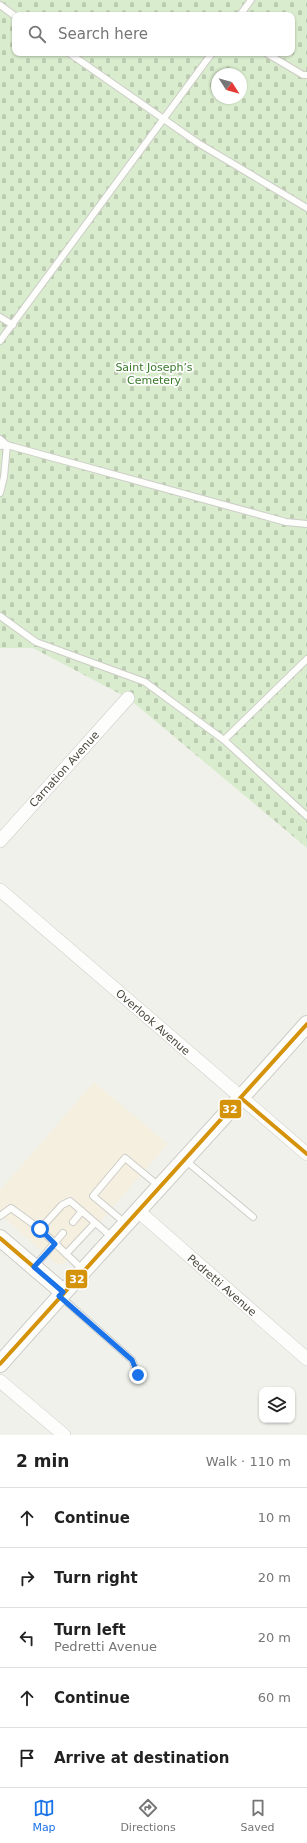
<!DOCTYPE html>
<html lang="en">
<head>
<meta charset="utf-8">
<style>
  :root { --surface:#fff; --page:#f6f6f6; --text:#222; --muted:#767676; --line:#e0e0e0; --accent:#1a73e8 }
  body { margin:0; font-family:"DejaVu Sans",sans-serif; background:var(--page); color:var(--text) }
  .controls { position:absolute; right:12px; bottom:12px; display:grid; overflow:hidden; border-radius:8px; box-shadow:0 1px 3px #0004 }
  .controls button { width:36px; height:36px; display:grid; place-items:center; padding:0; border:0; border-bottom:1px solid var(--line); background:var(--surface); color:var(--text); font:20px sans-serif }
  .compass { position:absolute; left:211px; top:68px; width:36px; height:36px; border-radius:50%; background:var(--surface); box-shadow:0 1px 3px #0004; rotate:126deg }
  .stop { position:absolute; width:12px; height:12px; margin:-9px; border:3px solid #1a73e8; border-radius:50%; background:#fff }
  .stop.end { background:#1a73e8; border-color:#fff; box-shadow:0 1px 4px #0008 }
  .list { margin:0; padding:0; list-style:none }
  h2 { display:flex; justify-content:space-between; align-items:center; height:52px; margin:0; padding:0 16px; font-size:17px }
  h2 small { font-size:13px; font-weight:400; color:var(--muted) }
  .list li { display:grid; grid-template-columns:26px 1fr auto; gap:12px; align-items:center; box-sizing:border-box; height:60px; padding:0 16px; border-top:1px solid var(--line) }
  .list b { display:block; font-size:15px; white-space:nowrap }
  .list p { margin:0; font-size:13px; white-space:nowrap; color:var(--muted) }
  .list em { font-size:13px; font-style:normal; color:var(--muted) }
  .icon { flex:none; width:22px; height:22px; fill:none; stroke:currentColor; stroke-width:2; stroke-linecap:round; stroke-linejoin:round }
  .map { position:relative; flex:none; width:307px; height:1435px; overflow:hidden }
  .search { position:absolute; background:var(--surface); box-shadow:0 1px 3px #0004; left:12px; right:12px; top:12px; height:44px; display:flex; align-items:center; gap:10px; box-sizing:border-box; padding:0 14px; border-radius:8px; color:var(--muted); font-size:15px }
  .sheet { height:352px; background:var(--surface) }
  nav { display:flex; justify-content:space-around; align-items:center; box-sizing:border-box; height:56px; border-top:1px solid var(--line); background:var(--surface); font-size:11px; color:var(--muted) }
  nav a { display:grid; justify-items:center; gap:2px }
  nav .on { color:var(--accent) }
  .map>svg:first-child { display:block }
</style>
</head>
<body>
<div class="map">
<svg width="307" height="1435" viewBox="0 0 307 1435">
  <defs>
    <pattern id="cemetery-stones" width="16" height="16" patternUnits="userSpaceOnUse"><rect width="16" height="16" fill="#d9eccd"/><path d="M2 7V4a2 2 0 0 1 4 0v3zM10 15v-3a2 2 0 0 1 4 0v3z" fill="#bcccb1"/></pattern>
  </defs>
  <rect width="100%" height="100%" fill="#f1f1ec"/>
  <path fill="#f4efdf" d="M 94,1082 L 168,1144 L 63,1264 L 57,1265 L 0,1214 L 0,1190 Z"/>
  <path fill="url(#cemetery-stones)" fill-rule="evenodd" d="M 0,0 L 307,0 L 307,848 L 128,698 L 33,648 L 0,648 ZM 15,15 L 292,15 L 292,53 L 15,53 ZM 217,74 L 241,74 L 241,98 L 217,98 Z"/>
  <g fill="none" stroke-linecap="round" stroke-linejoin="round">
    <defs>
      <path id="service" d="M 0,5 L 15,16
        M 240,15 L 251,0
        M 69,53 L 198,143 L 307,208
        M 266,53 L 303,75 L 307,75
        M 0,317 L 13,325
        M 0,341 L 212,53
        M 0,439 L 7,445 L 4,477 L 0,493
        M 0,446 L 7,445 L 286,522 L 307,524
        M 0,616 L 36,642 L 145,682 L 224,740 L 307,816
        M 224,740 L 307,659
        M 185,1160 L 253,1217
        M 0,1216 L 11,1208 L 40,1229
        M 73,1222 L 82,1211
        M 125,1223 L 93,1196 L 125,1158 L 159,1186
        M 66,1254 L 95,1223
        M 35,1266 L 63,1233
        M 83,1270 L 40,1229 L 62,1205 L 70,1201 L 113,1238
        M 61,1297 L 132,1360 L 138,1375"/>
      <path id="minor" d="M 0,841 L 128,698
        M 0,890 L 307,1154
        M 137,1210 L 307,1359
        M 0,1381 L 64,1435"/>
      <path id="tertiary" d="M 0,1238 L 63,1292
        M 0,1364 C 101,1249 206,1138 307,1024"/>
    </defs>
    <use href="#service" stroke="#cdccc7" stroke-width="8"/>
    <use href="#minor" stroke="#cdccc7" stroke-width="14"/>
    <use href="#tertiary" stroke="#cdccc7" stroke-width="18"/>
    <use href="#service" stroke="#fdfdfc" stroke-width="6"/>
    <use href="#minor" stroke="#fdfdfc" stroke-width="13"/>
    <use href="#tertiary" stroke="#fdfdfc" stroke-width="16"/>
    <defs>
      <path id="bus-1" d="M 241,1098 L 307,1154
        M 0,1238 L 63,1292
        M 0,1364 L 307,1024"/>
    </defs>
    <use href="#bus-1" stroke="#fff" stroke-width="7"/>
    <use href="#bus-1" stroke="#d4930b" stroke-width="4"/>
  </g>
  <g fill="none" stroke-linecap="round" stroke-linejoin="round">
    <path stroke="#1a73e8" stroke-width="5" d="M 40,1229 L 55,1244 L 34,1267 L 63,1292 L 59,1296 L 132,1360 L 138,1375"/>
  </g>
  <g text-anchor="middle" stroke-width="3.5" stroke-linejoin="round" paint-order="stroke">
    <g font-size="11" fill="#3a7a2b" stroke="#fff">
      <text x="154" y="371">Saint Joseph’s<tspan x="154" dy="13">Cemetery</tspan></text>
    </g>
    <g font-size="11" fill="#484538" stroke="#fff">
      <text transform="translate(64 769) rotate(-48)" y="4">Carnation Avenue</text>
      <text transform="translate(153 1022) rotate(41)" y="4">Overlook Avenue</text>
      <text transform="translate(222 1285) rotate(41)" y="4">Pedretti Avenue</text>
    </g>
  </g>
  <g stroke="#fff" stroke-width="1.5">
    <rect x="219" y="1099" width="23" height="20" rx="4" fill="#d4930b"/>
    <rect x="65" y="1269" width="23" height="20" rx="4" fill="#d4930b"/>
  </g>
  <g font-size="11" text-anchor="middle" font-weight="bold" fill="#fff">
    <text x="230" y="1113">32</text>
    <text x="77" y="1283">32</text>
  </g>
</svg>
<div class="controls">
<button><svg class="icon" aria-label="layers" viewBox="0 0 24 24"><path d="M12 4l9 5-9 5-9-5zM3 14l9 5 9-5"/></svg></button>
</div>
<svg class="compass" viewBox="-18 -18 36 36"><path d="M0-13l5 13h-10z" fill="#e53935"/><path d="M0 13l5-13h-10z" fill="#767676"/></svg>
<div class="stop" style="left:40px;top:1229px"></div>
<div class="stop end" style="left:138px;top:1375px"></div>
<div class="search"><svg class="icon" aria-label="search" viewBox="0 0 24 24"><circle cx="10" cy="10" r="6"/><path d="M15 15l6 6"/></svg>Search here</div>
</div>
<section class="sheet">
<h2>2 min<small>Walk · 110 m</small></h2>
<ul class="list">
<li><svg class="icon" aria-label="ahead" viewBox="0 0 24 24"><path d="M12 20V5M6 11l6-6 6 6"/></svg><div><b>Continue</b></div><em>10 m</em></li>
<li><svg class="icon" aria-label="right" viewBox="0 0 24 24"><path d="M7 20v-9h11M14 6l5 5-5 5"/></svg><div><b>Turn right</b></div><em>20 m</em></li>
<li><svg class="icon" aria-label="left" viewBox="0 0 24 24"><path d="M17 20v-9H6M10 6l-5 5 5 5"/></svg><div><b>Turn left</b><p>Pedretti Avenue</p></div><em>20 m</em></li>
<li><svg class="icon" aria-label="ahead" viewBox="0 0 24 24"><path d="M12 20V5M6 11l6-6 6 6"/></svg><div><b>Continue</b></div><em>60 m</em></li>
<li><svg class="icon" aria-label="arrive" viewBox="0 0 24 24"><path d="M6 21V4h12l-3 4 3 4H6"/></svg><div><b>Arrive at destination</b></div></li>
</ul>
</section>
<nav>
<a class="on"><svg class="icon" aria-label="map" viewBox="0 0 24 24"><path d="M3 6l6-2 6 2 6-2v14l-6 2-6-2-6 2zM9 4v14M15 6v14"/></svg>Map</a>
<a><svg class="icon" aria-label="directions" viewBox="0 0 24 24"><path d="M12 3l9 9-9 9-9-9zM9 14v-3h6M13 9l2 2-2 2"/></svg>Directions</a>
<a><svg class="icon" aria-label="saved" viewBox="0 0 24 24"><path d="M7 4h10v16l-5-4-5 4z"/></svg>Saved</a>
</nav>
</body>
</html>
